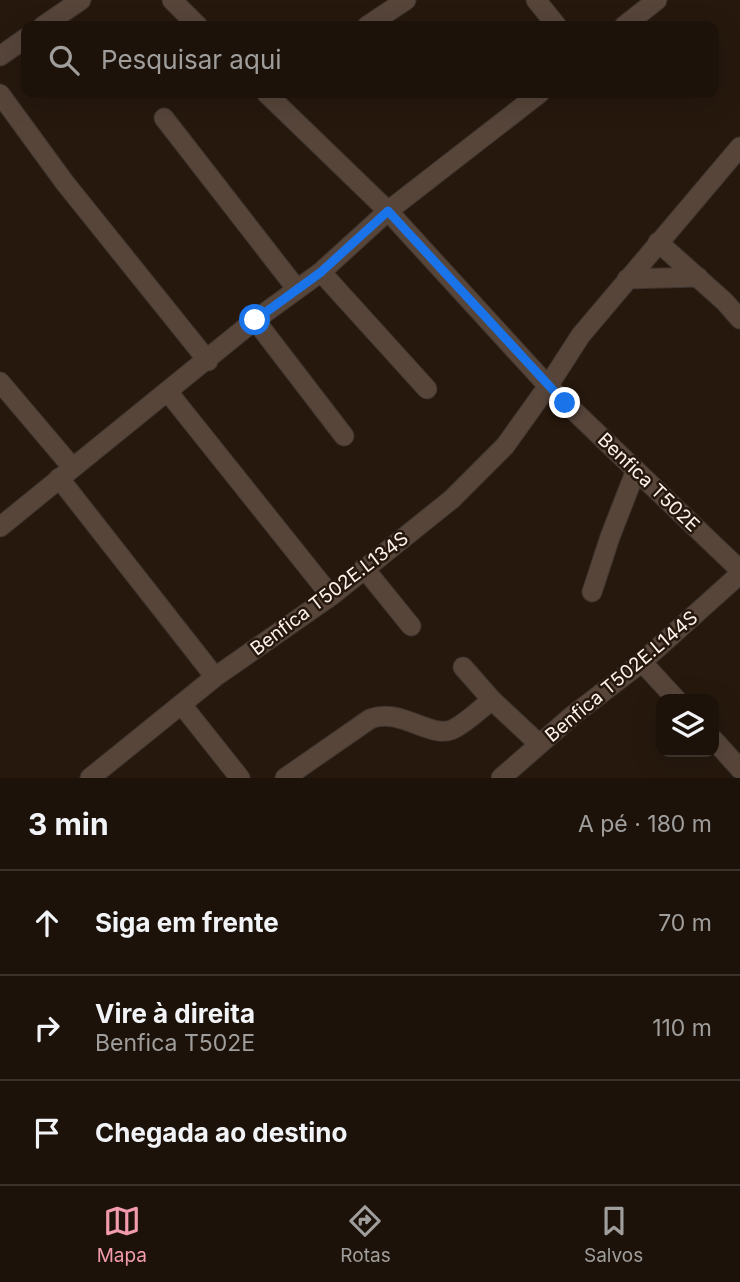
<!DOCTYPE html>
<html lang="pt">
<head>
<meta charset="utf-8">
<style>
  :root { --surface:#1c120a; --page:#251b13; --text:#f1f3f6; --muted:#a09e9c; --line:#3a322b; --accent:#f29aae }
  body { margin:0; font-family:Inter,sans-serif; background:var(--page); color:var(--text) }
  .controls { position:absolute; right:21px; bottom:21px; display:grid; overflow:hidden; border-radius:14px; box-shadow:0 7px 28px #0002 }
  .controls button { width:63px; height:63px; display:grid; place-items:center; padding:0; border:0; border-bottom:2px solid var(--line); background:var(--surface); color:var(--text); font:35px sans-serif }
  .stop { position:absolute; width:21px; height:21px; margin:-16px; border:5px solid #1a73e8; border-radius:50%; background:#fff }
  .stop.end { background:#1a73e8; border-color:#fff; box-shadow:0 2px 7px #0008 }
  .list { margin:0; padding:0; list-style:none }
  h2 { display:flex; justify-content:space-between; align-items:center; height:91px; margin:0; padding:0 28px; font-size:30px }
  h2 small { font-size:23px; font-weight:400; color:var(--muted) }
  .list li { display:grid; grid-template-columns:46px 1fr auto; gap:21px; align-items:center; box-sizing:border-box; height:105px; padding:0 28px; border-top:2px solid var(--line) }
  .list b { display:block; font-size:26px; white-space:nowrap }
  .list p { margin:0; font-size:23px; white-space:nowrap; color:var(--muted) }
  .list em { font-size:23px; font-style:normal; color:var(--muted) }
  .icon { flex:none; width:38px; height:38px; fill:none; stroke:currentColor; stroke-width:2; stroke-linecap:round; stroke-linejoin:round }
  .map { position:relative; flex:none; width:740px; height:778px; overflow:hidden }
  .search { position:absolute; background:var(--surface); box-shadow:0 7px 28px #0002; left:21px; right:21px; top:21px; height:77px; display:flex; align-items:center; gap:18px; box-sizing:border-box; padding:0 24px; border-radius:14px; color:var(--muted); font-size:26px }
  .sheet { height:406px; background:var(--surface) }
  nav { display:flex; justify-content:space-around; align-items:center; box-sizing:border-box; height:98px; border-top:2px solid var(--line); background:var(--surface); font-size:19px; color:var(--muted) }
  nav a { display:grid; justify-items:center; gap:4px }
  nav .on { color:var(--accent) }
  .map>svg:first-child { display:block }
</style>
</head>
<body>
<div class="map">
<svg width="740" height="778" viewBox="0 0 740 778">
  <rect width="100%" height="100%" fill="#26180d"/>
  <g fill="none" stroke-linecap="round" stroke-linejoin="round">
    <defs>
      <path id="minor" d="M 172,0 L 198,26
        M 536,0 L 557,26
        M 43,26 L 81,0
        M 367,26 L 406,0
        M 624,26 L 657,0
        M 0,56 L 26,38
        M 266,93 L 388,211 L 548,386 L 740,570
        M 0,94 L 65,183 L 208,361
        M 164,118 L 296,288
        M 658,242 L 725,302 L 740,319
        M 321,272 L 427,389
        M 627,279 L 698,277
        M 255,320 L 344,436
        M 0,382 L 72,467
        M 168,392 L 331,596
        M 59,478 L 215,677
        M 0,527 L 255,320 L 321,272 L 388,211 L 540,93
        M 364,568 L 411,626
        M 592,592 L 610,537 L 636,470
        M 642,662 L 676,699
        M 463,667 L 492,700 L 539,744
        M 182,705 L 240,778
        M 714,740 L 740,769
        M 90,778 L 215,677 L 331,596 L 452,499 L 505,446 L 548,386 L 581,335 L 740,147
        M 285,778 L 370,719 C 400,707 429,738 451,730 C 463,726 481,708 492,700
        M 501,778 L 572,716 L 642,662 L 740,574"/>
    </defs>
    <use href="#minor" stroke="#3e342f" stroke-width="21"/>
    <use href="#minor" stroke="#57453a" stroke-width="19"/>
  </g>
  <g fill="none" stroke-linecap="round" stroke-linejoin="round">
    <path stroke="#1a73e8" stroke-width="9" d="M 255,320 L 321,272 L 388,211 L 565,403"/>
  </g>
  <g text-anchor="middle" stroke-width="5" stroke-linejoin="round" paint-order="stroke">
    <g font-size="19" fill="#fdf2eb" stroke="#26180d">
      <text transform="translate(649 482) rotate(44)" y="7">Benfica T502E</text>
      <text transform="translate(329 593) rotate(-37)" y="7">Benfica T502E.L134S</text>
      <text transform="translate(621 676) rotate(-40)" y="7">Benfica T502E.L144S</text>
    </g>
  </g>
</svg>
<div class="controls">
<button><svg class="icon" aria-label="layers" viewBox="0 0 24 24"><path d="M12 4l9 5-9 5-9-5zM3 14l9 5 9-5"/></svg></button>
</div>
<div class="stop" style="left:255px;top:320px"></div>
<div class="stop end" style="left:565px;top:403px"></div>
<div class="search"><svg class="icon" aria-label="search" viewBox="0 0 24 24"><circle cx="10" cy="10" r="6"/><path d="M15 15l6 6"/></svg>Pesquisar aqui</div>
</div>
<section class="sheet">
<h2>3 min<small>A pé · 180 m</small></h2>
<ul class="list">
<li><svg class="icon" aria-label="ahead" viewBox="0 0 24 24"><path d="M12 20V5M6 11l6-6 6 6"/></svg><div><b>Siga em frente</b></div><em>70 m</em></li>
<li><svg class="icon" aria-label="right" viewBox="0 0 24 24"><path d="M7 20v-9h11M14 6l5 5-5 5"/></svg><div><b>Vire à direita</b><p>Benfica T502E</p></div><em>110 m</em></li>
<li><svg class="icon" aria-label="arrive" viewBox="0 0 24 24"><path d="M6 21V4h12l-3 4 3 4H6"/></svg><div><b>Chegada ao destino</b></div></li>
</ul>
</section>
<nav>
<a class="on"><svg class="icon" aria-label="map" viewBox="0 0 24 24"><path d="M3 6l6-2 6 2 6-2v14l-6 2-6-2-6 2zM9 4v14M15 6v14"/></svg>Mapa</a>
<a><svg class="icon" aria-label="directions" viewBox="0 0 24 24"><path d="M12 3l9 9-9 9-9-9zM9 14v-3h6M13 9l2 2-2 2"/></svg>Rotas</a>
<a><svg class="icon" aria-label="saved" viewBox="0 0 24 24"><path d="M7 4h10v16l-5-4-5 4z"/></svg>Salvos</a>
</nav>
</body>
</html>
